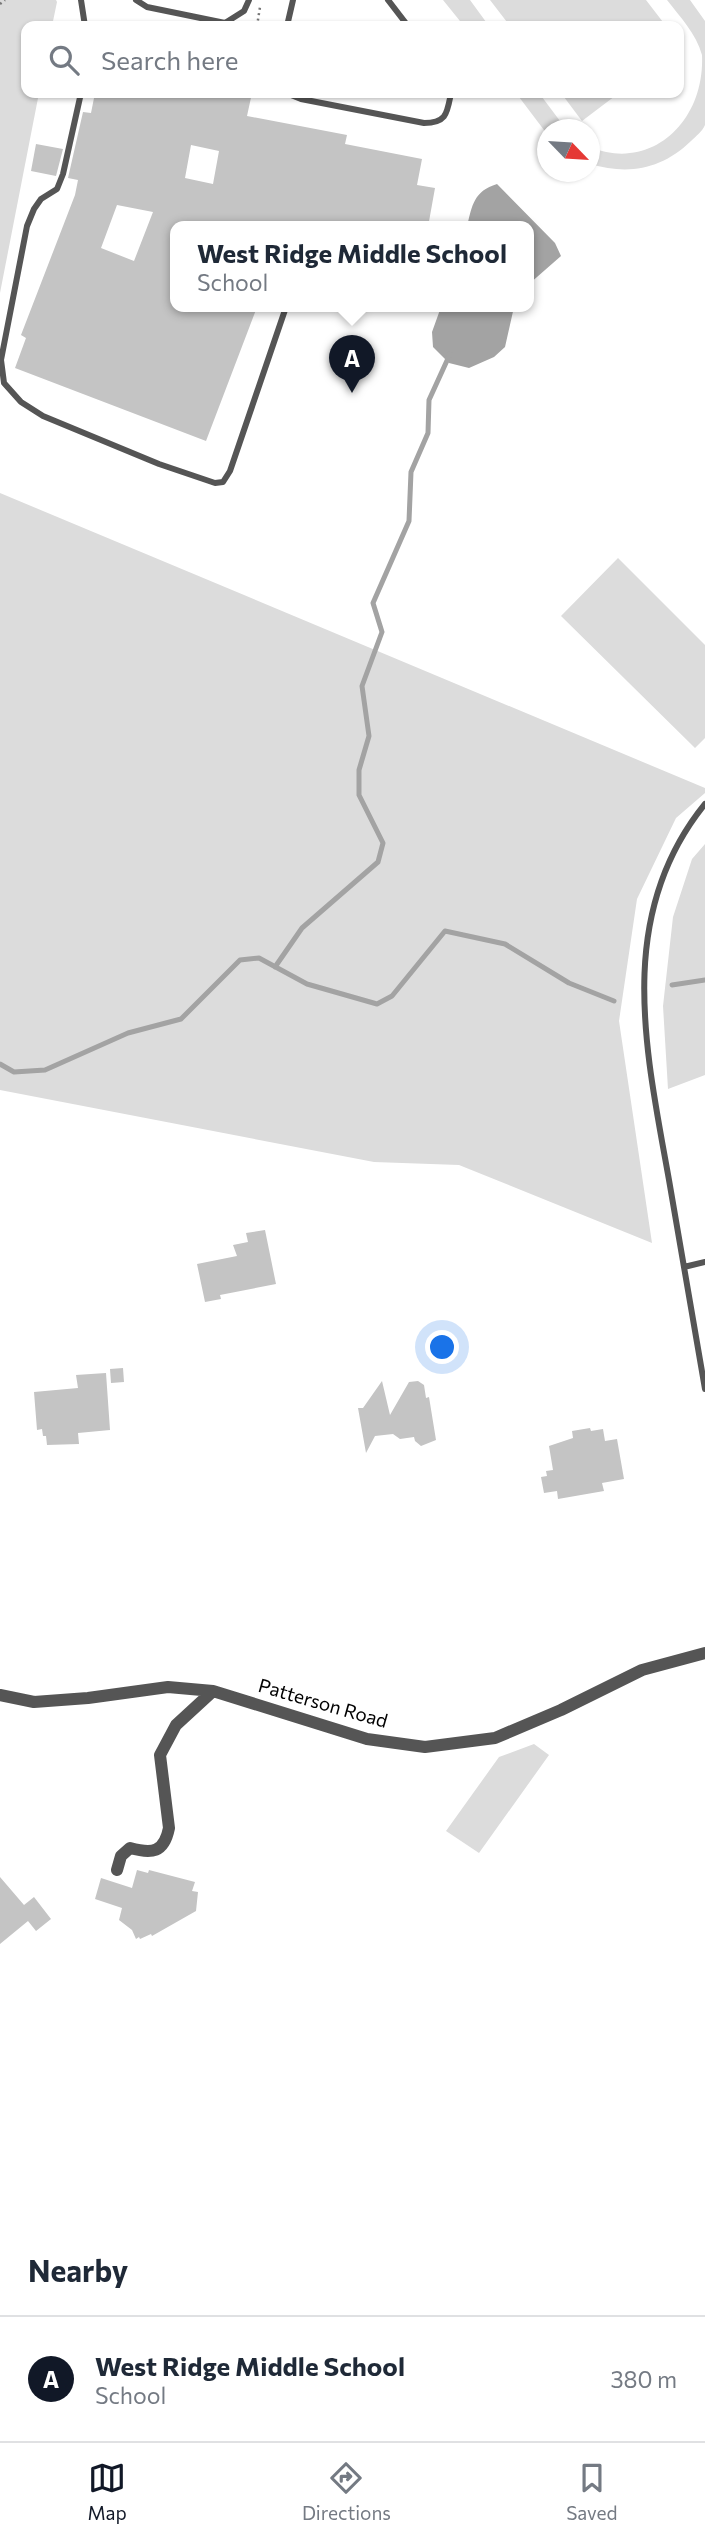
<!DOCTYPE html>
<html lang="en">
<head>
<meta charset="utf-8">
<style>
  :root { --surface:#fff; --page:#f2f2f3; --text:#1f2937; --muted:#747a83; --line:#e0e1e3; --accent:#111827 }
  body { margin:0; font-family:Commissioner,sans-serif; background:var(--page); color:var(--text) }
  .compass { position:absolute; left:537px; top:119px; width:63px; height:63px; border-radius:50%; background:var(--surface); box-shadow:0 2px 5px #0004; rotate:115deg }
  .you { position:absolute; left:443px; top:1348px; width:24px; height:24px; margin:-18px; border:5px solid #fff; border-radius:50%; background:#1a73e8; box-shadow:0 0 0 10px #1a73e833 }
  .badge { display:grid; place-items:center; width:46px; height:46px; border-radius:50%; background:var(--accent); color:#fff; font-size:23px; font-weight:700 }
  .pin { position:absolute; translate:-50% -58px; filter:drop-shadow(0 2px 4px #0008) }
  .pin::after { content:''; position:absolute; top:37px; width:24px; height:21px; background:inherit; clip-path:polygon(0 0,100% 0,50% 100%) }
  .popup { position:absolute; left:170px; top:221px; width:364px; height:91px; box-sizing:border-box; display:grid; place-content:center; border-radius:14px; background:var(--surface); filter:drop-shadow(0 2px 5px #0005); font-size:23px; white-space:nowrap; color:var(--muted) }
  .popup b { font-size:26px; color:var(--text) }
  .popup::after { content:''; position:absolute; left:50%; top:100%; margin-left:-14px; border:14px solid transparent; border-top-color:var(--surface) }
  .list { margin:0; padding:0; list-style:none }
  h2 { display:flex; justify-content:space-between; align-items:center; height:91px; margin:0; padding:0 28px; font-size:30px }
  h2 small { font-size:23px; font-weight:400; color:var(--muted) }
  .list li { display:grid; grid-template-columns:46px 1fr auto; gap:21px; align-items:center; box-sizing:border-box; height:126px; padding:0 28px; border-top:2px solid var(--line) }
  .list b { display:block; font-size:26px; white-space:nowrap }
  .list p { margin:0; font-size:23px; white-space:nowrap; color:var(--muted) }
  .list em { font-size:23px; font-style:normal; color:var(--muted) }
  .icon { flex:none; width:38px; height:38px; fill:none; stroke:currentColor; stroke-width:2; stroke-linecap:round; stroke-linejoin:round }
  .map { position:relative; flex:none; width:705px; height:2224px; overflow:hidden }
  .search { position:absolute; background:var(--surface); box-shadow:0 2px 5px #0004; left:21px; right:21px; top:21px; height:77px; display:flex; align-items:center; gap:18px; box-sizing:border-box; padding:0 24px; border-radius:14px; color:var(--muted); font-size:26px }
  .sheet { height:217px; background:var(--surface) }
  nav { display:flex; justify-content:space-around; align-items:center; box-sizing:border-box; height:98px; border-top:2px solid var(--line); background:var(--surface); font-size:19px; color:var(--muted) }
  nav a { display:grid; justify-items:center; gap:4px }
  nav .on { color:var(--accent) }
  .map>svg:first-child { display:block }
</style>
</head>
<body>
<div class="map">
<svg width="705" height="2224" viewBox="0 0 705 2224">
  <rect width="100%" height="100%" fill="#fff"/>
  <path fill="#dcdcdc" d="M 0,0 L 56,0 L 57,2 L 52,26 L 26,26 L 26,93 L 39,93 L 0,293 Z
    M 443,0 L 470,0 L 489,26 L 464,26 Z
    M 490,0 L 646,0 L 666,26 L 510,26 Z
    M 667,0 L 690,0 L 705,21 L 705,125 C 702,132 696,136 691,141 C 661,170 628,175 590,164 L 590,147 C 650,172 705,123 702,55 C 696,33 680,17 667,0 Z
    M 516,93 L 539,93 L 566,129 L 548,130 L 547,134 Z
    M 561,93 L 619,93 L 582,121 Z
    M 0,493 L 705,788 L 705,793 L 676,818 L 637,899 L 619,1021 L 652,1243 L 459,1165 L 374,1162 L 0,1090 Z
    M 618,558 L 705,645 L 705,738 L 695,748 L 561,616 Z
    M 705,844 L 705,1075 L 668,1089 L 663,1006 L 673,917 L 692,859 Z
    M 534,1744 L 549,1755 L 479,1853 L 446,1831 L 499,1757 Z"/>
  <path fill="#a3a3a3" d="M 497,184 L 555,243 L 561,256 L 529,284 L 529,227 L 467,227 C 472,205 474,191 497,184 Z
    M 441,307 L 514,307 L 505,347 L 494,357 L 469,368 L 449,363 L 433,347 L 432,332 Z"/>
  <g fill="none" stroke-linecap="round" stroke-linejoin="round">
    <path stroke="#a3a3a3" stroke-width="5" d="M 275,967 L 302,928 L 378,862 L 383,843 L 359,795 L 359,770 L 369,736 L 362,686 L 382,632 L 373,603 L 409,521 L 411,472 L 428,433 L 429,400 L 450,354
      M 672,985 L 705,980
      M 0,1064 L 14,1072 L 45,1070 L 128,1033 L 181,1019 L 240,960 L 259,958 L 307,984 L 377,1004 L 392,996 L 445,931 L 505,944 L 569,983 L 614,1001"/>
  </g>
  <path fill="#c4c4c4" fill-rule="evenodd" d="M 95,93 L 252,93 L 247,116 L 347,135 L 345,144 L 422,159 L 417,185 L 435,188 L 428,227 L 409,224 L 408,227 L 175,227 L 175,307 L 257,307 L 206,441 L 15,368 L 26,338 L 21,335 L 75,195 L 78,180 L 68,178 L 83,112 L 91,113 ZM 191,145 L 219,151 L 213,184 L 185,178 ZM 117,205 L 153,212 L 134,261 L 101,248 Z
    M 36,144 L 63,149 L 56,176 L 31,171 Z
    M 265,1230 L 276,1284 L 220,1295 L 221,1299 L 205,1302 L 197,1264 L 237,1256 L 233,1245 L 248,1242 L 246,1233 Z
    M 123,1368 L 124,1382 L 111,1383 L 110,1369 Z
    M 106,1373 L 110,1430 L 78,1433 L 79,1444 L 47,1445 L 46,1436 L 43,1436 L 42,1429 L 37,1430 L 34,1392 L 78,1388 L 76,1375 Z
    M 382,1381 L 390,1415 L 409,1382 L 418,1381 L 424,1385 L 426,1398 L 429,1397 L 436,1440 L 421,1446 L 415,1441 L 414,1437 L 400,1439 L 393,1434 L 375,1436 L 366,1453 L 358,1408 L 363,1408 Z
    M 590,1428 L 591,1431 L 603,1429 L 605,1441 L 617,1439 L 624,1479 L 602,1483 L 604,1491 L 558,1499 L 557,1491 L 544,1493 L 541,1477 L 547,1476 L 546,1471 L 553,1470 L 549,1446 L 573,1438 L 572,1431 Z
    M 137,1870 L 148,1873 L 149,1870 L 195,1882 L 192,1891 L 198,1892 L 196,1911 L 152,1936 L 151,1934 L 140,1939 L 139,1937 L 136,1939 L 132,1930 L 119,1920 L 122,1908 L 95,1899 L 101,1878 L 132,1888 Z
    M 0,1877 L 24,1905 L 34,1897 L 51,1919 L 36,1931 L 28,1921 L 0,1944 Z"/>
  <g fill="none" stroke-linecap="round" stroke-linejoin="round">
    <path stroke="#777" stroke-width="2.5" stroke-dasharray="2 3.5" stroke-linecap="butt" d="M 0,4 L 5,0
      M 257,26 L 260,7"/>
    <path stroke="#555" stroke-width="6" d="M 81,0 L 85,26
      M 136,0 L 147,7 L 225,23 L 244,11 L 249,0
      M 388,0 L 408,26
      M 287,26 L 293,0
      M 81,93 L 63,174 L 57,189 L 41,199 L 34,209 L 27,226 L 1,360 L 4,383 L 21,402 L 43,416 L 159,464 L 215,483 L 223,482 L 230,471 L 286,307
      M 286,93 L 301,99 L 424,123 C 447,123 447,113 451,93
      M 705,804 C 614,916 646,1051 669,1180 C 681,1250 693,1320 705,1389
      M 684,1267 L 705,1262"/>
    <path stroke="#555" stroke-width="12" d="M 0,1695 L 34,1702 L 88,1698 L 168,1687 L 213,1691 L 367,1739 L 425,1747 L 495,1738 L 561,1710 L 642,1670 L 705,1653
      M 117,1870 L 121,1856 L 130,1848 C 152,1854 164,1853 169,1828 L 160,1755 L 176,1725 L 213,1691"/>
  </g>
  <g text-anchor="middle" stroke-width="7" stroke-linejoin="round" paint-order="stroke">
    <g font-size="19" fill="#000" stroke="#fff">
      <text transform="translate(323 1703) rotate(16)" y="7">Patterson Road</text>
    </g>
  </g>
</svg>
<svg class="compass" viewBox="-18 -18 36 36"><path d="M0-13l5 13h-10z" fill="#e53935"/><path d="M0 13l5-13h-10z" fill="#747a83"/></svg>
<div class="you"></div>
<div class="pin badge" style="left:352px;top:393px">A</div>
<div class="popup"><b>West Ridge Middle School</b>School</div>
<div class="search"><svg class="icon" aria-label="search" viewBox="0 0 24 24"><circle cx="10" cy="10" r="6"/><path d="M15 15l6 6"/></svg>Search here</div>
</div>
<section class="sheet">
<h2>Nearby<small></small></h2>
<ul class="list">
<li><span class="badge">A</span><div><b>West Ridge Middle School</b><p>School</p></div><em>380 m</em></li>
</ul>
</section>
<nav>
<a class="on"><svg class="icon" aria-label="map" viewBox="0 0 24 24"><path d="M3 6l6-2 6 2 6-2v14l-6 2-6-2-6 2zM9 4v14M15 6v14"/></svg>Map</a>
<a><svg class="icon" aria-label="directions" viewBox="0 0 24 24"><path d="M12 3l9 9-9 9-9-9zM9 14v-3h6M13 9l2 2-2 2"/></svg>Directions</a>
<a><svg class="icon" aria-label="saved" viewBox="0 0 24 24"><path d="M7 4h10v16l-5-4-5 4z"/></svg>Saved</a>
</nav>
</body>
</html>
